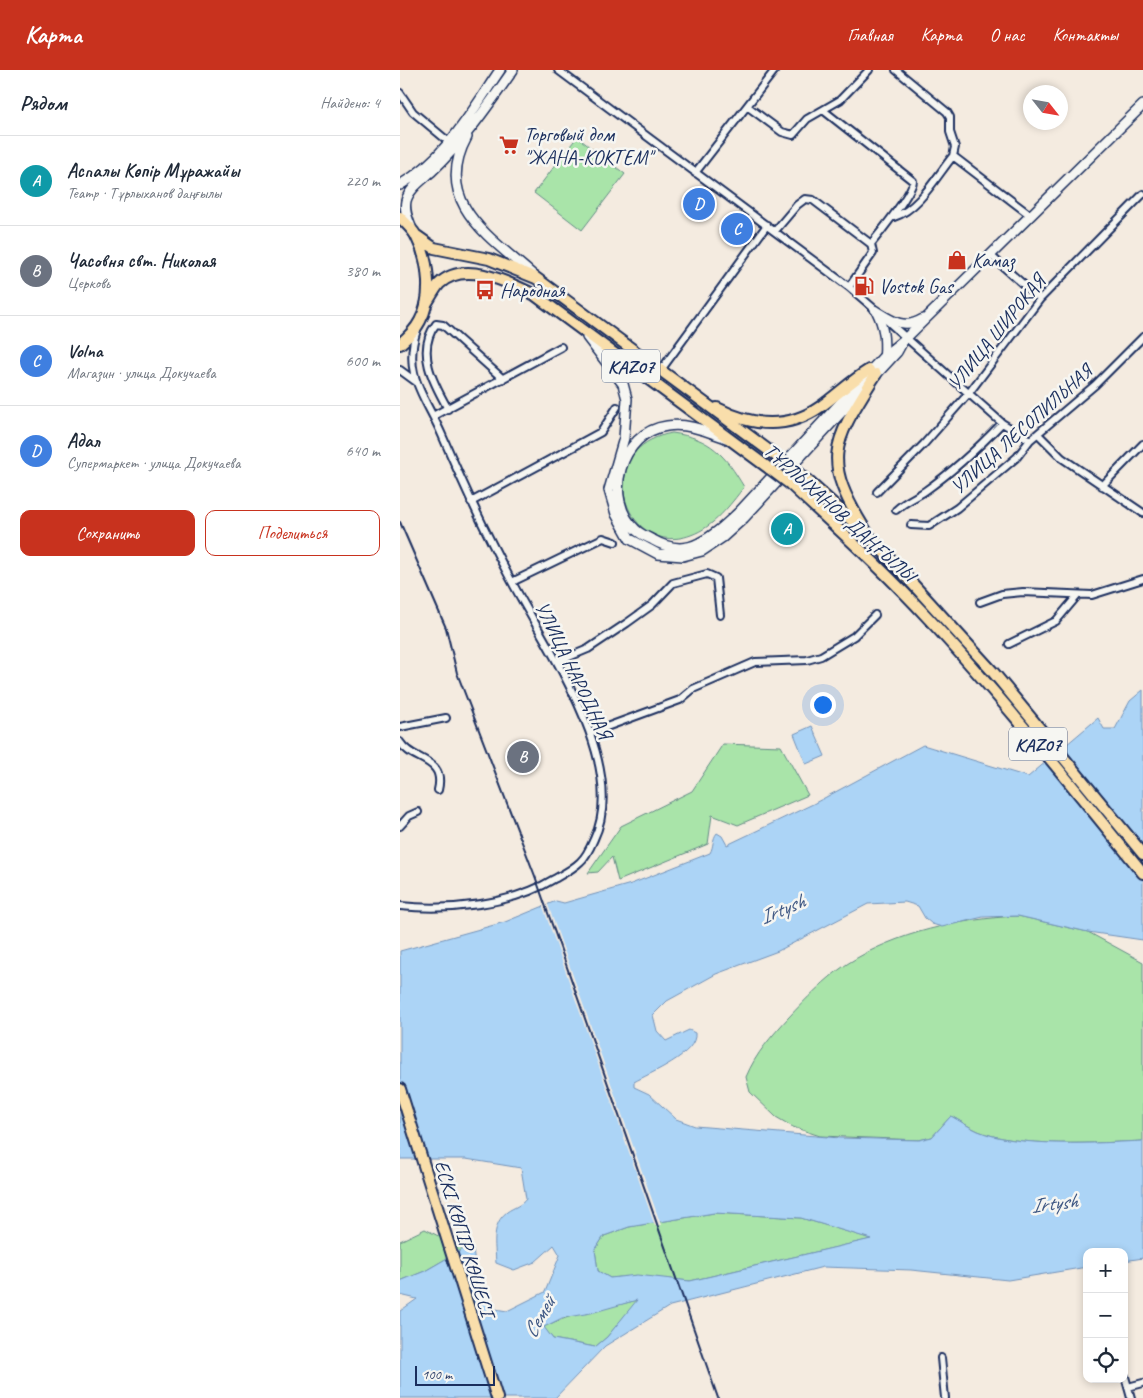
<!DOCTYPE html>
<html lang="ru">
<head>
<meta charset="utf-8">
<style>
  :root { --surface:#fff; --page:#f2f2f3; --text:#1f2937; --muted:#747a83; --line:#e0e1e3; --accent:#c8321e }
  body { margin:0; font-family:Caveat,sans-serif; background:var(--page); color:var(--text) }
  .controls { position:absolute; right:15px; bottom:15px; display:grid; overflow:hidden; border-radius:10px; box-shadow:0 2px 8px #0003 }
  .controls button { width:45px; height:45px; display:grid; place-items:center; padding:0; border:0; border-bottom:1px solid var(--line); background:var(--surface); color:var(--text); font:25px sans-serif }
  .compass { position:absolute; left:623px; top:15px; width:45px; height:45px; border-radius:50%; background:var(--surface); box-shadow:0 2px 8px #0003; rotate:121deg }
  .scale { position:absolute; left:15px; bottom:12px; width:80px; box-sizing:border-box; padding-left:5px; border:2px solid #1b2f5e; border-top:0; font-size:14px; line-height:18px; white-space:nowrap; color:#1b2f5e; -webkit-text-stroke:4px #f6f6f2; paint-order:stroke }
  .you { position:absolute; left:422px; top:634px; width:18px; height:18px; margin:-12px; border:4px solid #fff; border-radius:50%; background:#1a73e8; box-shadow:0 0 0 8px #1a73e833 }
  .badge { display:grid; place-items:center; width:32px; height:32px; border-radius:50%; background:var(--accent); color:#fff; font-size:16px; font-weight:700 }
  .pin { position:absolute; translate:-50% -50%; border:2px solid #fff; box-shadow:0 1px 5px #0006 }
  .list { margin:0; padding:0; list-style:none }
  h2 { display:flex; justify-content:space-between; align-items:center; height:65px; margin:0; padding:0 20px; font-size:21px }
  h2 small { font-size:16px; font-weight:400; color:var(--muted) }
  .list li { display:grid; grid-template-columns:32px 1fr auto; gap:15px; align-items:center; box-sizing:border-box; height:90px; padding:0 20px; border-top:1px solid var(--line) }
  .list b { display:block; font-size:19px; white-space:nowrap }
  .list p { margin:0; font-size:16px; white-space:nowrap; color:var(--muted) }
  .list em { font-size:16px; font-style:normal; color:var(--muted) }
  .actions { display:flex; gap:10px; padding:15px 20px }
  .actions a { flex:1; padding:11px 0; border:1px solid var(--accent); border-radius:10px; text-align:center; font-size:18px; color:var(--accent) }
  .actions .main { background:var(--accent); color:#fff }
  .icon { flex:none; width:28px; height:28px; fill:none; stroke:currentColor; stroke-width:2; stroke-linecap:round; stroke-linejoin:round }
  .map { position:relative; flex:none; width:743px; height:1328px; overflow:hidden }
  header { display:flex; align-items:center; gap:30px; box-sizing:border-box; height:70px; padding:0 25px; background:var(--accent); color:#fff }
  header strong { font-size:24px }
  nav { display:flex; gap:28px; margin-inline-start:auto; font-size:18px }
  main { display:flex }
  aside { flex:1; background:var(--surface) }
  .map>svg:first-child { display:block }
</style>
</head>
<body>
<header>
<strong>Карта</strong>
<nav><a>Главная</a><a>Карта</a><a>О нас</a><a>Контакты</a></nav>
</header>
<main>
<aside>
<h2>Рядом<small>Найдено: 4</small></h2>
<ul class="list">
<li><span class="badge" style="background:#0f9aa8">A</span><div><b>Аспалы Көпір Мұражайы</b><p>Театр · Тұрлыханов даңғылы</p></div><em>220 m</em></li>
<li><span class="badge" style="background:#6b7280">B</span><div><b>Часовня свт. Николая</b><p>Церковь</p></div><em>380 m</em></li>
<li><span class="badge" style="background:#3f7fe0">C</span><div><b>Volna</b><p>Магазин · улица Докучаева</p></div><em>600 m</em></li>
<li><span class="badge" style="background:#3f7fe0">D</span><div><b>Адал</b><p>Супермаркет · улица Докучаева</p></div><em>640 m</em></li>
</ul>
<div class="actions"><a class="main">Сохранить</a><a>Поделиться</a></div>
</aside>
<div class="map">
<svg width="743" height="1328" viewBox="0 0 743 1328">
  <rect width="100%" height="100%" fill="#f4ebe0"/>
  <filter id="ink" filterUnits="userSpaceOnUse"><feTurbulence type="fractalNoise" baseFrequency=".02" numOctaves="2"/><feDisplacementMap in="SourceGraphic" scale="10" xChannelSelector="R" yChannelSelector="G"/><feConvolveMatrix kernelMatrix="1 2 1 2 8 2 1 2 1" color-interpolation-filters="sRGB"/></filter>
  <g filter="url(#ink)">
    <path fill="#a9e4a9" stroke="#628a84" d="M 177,67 L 225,104 L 182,160 L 134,123 Z
      M 272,363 C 311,368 325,385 344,417 C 330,435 314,457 291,465 C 225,490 188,378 272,363 Z
      M 323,674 L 381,676 L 408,725 L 338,755 L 312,745 L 308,774 L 218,811 L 212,787 L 198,802 L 188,803 L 221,756 L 292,721 Z
      M 618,846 L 688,862 L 743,892 L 743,1071 C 699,1073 618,1078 578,1061 C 569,1057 560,1051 551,1046 L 532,1067 L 519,1070 L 420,1066 L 393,1057 L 376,1047 L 350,1022 L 346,1007 C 356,983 371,967 388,948 C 406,929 425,909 447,894 C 497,862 560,849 618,846 Z
      M 314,1143 L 401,1148 L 472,1169 L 290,1211 L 237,1206 L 210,1208 L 198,1201 L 195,1180 L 204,1166 L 229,1157 Z
      M 25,1159 L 63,1179 L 25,1201 L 0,1211 L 0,1171 Z
      M 238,1230 L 207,1267 L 195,1277 L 153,1269 L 143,1257 C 172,1243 207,1238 238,1230 Z"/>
    <path fill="#acd4f6" stroke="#7292b9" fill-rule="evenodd" d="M 743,620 L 743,870 L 688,862 L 618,846 L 583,847 L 542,857 L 532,854 L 525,848 L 518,836 L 505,832 L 468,834 L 378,881 L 316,904 L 267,931 L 253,945 L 257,961 L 266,971 L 289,960 L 295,963 C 298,984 250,1003 234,1012 L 234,1017 L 249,1024 L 276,1049 L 295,1056 L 440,1068 L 519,1070 L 532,1067 L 551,1046 C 560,1051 569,1057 578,1061 C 618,1078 699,1073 743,1071 L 743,1188 L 724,1191 L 724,1182 L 687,1182 L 687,1197 L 608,1210 L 511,1200 L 423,1197 L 270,1236 L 205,1276 L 155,1328 L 0,1328 L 0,1241 L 17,1229 L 0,1225 L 0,1211 L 25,1201 L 63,1179 L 73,1179 L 78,1220 L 90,1238 L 107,1241 L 145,1222 L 160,1185 L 154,1175 L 135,1192 L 114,1200 L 96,1193 C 95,1175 91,1154 107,1142 C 114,1137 121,1136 126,1129 L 121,1098 L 66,1089 L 0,1089 L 0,881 L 105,852 L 156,831 L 164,833 L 231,814 L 310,783 C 314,776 312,769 317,763 L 322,766 L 327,775 L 413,734 L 523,675 L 628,707 L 698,648 L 704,659 L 715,659 L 730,631 ZM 314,1143 L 401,1148 L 471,1169 L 290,1211 L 237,1205 L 210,1208 L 198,1201 L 195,1180 L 204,1166 L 229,1157 ZM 237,1230 L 207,1267 L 195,1277 L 153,1269 L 144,1257 L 162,1248 L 191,1243 Z
      M 412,656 L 425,686 L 406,694 L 394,664 Z"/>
    <path fill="#f4ebe0" d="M 147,832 L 261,1155 L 255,1156 L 142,834 Z"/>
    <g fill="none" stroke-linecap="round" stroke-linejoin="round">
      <defs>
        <path id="minor" d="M 158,0 L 449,217 L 478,242
          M 0,23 L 13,42 L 49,72
          M 347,36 L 382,62 L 393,65 L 407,49 L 440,30 L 469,0
          M 423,40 L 513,111 C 513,122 479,164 471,174
          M 553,86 L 630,145
          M 295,103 L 375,0
          M 494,147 C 519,139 536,107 553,86 L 555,77 L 550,62 L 550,47 L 547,42 L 496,0
          M 375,161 L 397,135 L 405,129 L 413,130 L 471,174 L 473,183 L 449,217
          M 590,185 L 640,229
          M 485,249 L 602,353 L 630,370
          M 0,300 L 15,311
          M 261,300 L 367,155
          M 48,339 C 34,314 15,281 36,254 L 43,255 L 103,309
          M 33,346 L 161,277
          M 638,364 L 662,388 L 743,443
          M 702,416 L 743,374
          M 477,422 L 524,374 L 569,323 L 640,229 L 743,124
          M 71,432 L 201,362 L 217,337
          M 496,440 C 505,431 515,428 525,421 C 552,402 579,377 602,353
          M 511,455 L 529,456 L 557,438 L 617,387 L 630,370 L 695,315 L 743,267
          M 112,512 L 203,468 L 215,472
          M 580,532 L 602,524 L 623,522 L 692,525 L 743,509
          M 609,574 L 656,551 L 678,525
          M 157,592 L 188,579 L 227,553 L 252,535 L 273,513 L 307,504 L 316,508 L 320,545
          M 0,657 L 46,648
          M 190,663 L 280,630 L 293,619 L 355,592 L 407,590 L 421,586 L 454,566 L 475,545
          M 0,672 C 12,692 46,687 38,720
          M 0,756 L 9,746 L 18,742
          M 0,836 C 48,841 112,835 154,809 C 163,804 173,799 180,792 C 186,787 191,776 194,769 C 230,694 146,577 112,512 C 86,464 63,414 42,365 C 25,326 2,304 17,260
          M 541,1288 L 545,1328
          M 724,1303 L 731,1328
          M 728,1317 L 743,1313"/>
        <path id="tertiary" d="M 475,240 C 491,250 504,260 522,249
          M 476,241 C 484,257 485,268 484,286"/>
        <path id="secondary" d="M 67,67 C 31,133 92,168 134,206
          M 0,115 C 45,90 72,41 100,0
          M 11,157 C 8,149 4,141 6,131 C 9,119 22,110 31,102 C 63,72 88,36 113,0
          M 187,267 L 223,314 L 227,329 L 224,368 L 209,420 L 216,444 L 230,469 L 258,484 L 283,486 L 302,481 L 323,467 L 344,448 L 497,282 L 503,271
          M 326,368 C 306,361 288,353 267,356 C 220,362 202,429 236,460 C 240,464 247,467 253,470 C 267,478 284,481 299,473 C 314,466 326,454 338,443 L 484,286 L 506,268 L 743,35"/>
        <path id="primary" d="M 317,338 C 351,356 387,360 420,337 C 437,325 451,311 469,300
          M 466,461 C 420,388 433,373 476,304
          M 0,1019 L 97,1328"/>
        <path id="trunk" d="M 0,147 C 6,154 14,160 17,168 C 29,191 33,228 20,251 C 16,259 7,268 0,274
          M 17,166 L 34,178 L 89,189 L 136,208 L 379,388
          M 26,234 C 30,228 34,220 39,214 C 65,189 109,213 135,225 L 370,399
          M 399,403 L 469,466 L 593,602 L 743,784
          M 390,414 C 437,458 485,501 529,549 C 604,630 673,717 743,803"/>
      </defs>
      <use href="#minor" stroke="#1b2f5e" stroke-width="10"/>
      <use href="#tertiary" stroke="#1b2f5e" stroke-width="11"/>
      <use href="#secondary" stroke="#1b2f5e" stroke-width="12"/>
      <use href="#primary" stroke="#1b2f5e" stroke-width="14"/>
      <use href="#trunk" stroke="#1b2f5e" stroke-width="14"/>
      <use href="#minor" stroke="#f6f6f2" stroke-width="6"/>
      <use href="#tertiary" stroke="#f6f6f2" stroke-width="8"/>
      <use href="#secondary" stroke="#f6f6f2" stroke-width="9"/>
      <use href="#primary" stroke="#f9deab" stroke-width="10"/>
      <use href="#trunk" stroke="#f9deab" stroke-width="10"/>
      <path stroke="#1b2f5e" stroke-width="2" d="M 0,452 L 46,558 L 57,603 L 135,806 L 318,1328"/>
      <defs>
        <path id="trunk-bridge" d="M 379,388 L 399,403
          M 370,399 L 390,414"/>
      </defs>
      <use href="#trunk-bridge" stroke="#1b2f5e" stroke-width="14" stroke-linecap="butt"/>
      <use href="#trunk-bridge" stroke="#f9deab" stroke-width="10"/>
    </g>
  </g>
  <defs>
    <symbol id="supermarket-bare" viewBox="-9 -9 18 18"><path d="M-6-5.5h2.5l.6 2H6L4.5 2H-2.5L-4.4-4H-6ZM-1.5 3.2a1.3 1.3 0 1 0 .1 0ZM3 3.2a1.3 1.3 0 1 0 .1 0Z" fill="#c8321e" stroke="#f6f6f2" stroke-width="2.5" paint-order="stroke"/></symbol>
    <symbol id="shop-bare" viewBox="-9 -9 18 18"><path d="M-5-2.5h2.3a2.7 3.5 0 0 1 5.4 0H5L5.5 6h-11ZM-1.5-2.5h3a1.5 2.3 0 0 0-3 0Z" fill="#c8321e" stroke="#f6f6f2" stroke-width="2.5" paint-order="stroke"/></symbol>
    <symbol id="fuel-bare" viewBox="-9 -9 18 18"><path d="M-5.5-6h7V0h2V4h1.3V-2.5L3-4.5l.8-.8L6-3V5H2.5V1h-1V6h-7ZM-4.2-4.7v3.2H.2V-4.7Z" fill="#c8321e" stroke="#f6f6f2" stroke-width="2.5" paint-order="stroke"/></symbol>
    <symbol id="bus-bare" viewBox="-9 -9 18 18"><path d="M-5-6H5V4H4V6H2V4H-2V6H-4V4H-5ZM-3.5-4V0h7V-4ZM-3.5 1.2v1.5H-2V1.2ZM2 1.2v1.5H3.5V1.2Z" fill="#c8321e" stroke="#f6f6f2" stroke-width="2.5" paint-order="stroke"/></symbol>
  </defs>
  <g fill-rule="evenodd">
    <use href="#supermarket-bare" x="95" y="61" width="28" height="28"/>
    <use href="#shop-bare" x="543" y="176" width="28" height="28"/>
    <use href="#fuel-bare" x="450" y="202" width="28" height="28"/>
    <use href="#bus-bare" x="71" y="206" width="28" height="28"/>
  </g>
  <g text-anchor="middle" stroke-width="5" stroke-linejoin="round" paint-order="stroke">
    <g fill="#f6f6f2" stroke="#5d6b8a" stroke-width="1">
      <rect x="202" y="279.5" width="58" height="33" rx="4"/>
      <rect x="609" y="657.5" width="58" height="33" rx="4"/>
    </g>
    <g font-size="19" font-weight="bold" fill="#1b2f5e">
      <text x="231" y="303">KAZ07</text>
      <text x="638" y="681">KAZ07</text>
    </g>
    <g font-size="20" fill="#1b2f5e" stroke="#f6f6f2" text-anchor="start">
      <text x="124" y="71">Торговый дом<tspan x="124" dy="23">"ЖАНА-КОКТЕМ"</tspan></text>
      <text x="572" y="197">Камаз</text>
      <text x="479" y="223">Vostok Gas</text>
      <text x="100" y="227">Народная</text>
    </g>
    <g font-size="20" fill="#1b2f5e" stroke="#f6f6f2">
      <text transform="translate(596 262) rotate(-51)" y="7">УЛИЦА ШИРОКАЯ</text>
      <text transform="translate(621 359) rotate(-42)" y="7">УЛИЦА ЛЕСОПИЛЬНАЯ</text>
      <text transform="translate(440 442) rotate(42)" y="7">ТҰРЛЫХАНОВ ДАҢҒЫЛЫ</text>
      <text transform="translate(174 600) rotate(64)" y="7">УЛИЦА НАРОДНАЯ</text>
      <text transform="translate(65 1168) rotate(73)" y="7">ЕСКІ КӨПІР КӨШЕСІ</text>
    </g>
    <g font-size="21" font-style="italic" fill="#3f5884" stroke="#f6f6f2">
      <text transform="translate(382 839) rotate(-23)" y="7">Irtysh</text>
      <text transform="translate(654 1133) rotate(-7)" y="7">Irtysh</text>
      <text transform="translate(139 1247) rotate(-60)" y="7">Семей</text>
    </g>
  </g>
</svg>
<div class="controls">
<button>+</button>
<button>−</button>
<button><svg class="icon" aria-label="locate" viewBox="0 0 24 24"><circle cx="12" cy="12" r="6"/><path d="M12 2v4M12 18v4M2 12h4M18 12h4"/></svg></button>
</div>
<svg class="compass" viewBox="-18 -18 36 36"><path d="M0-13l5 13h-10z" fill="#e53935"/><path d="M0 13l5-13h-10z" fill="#747a83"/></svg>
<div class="scale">100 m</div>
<div class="you"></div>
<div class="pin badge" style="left:387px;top:459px;background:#0f9aa8">A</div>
<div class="pin badge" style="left:123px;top:687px;background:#6b7280">B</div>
<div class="pin badge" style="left:337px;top:159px;background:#3f7fe0">C</div>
<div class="pin badge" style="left:299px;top:134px;background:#3f7fe0">D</div>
</div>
</main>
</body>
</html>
